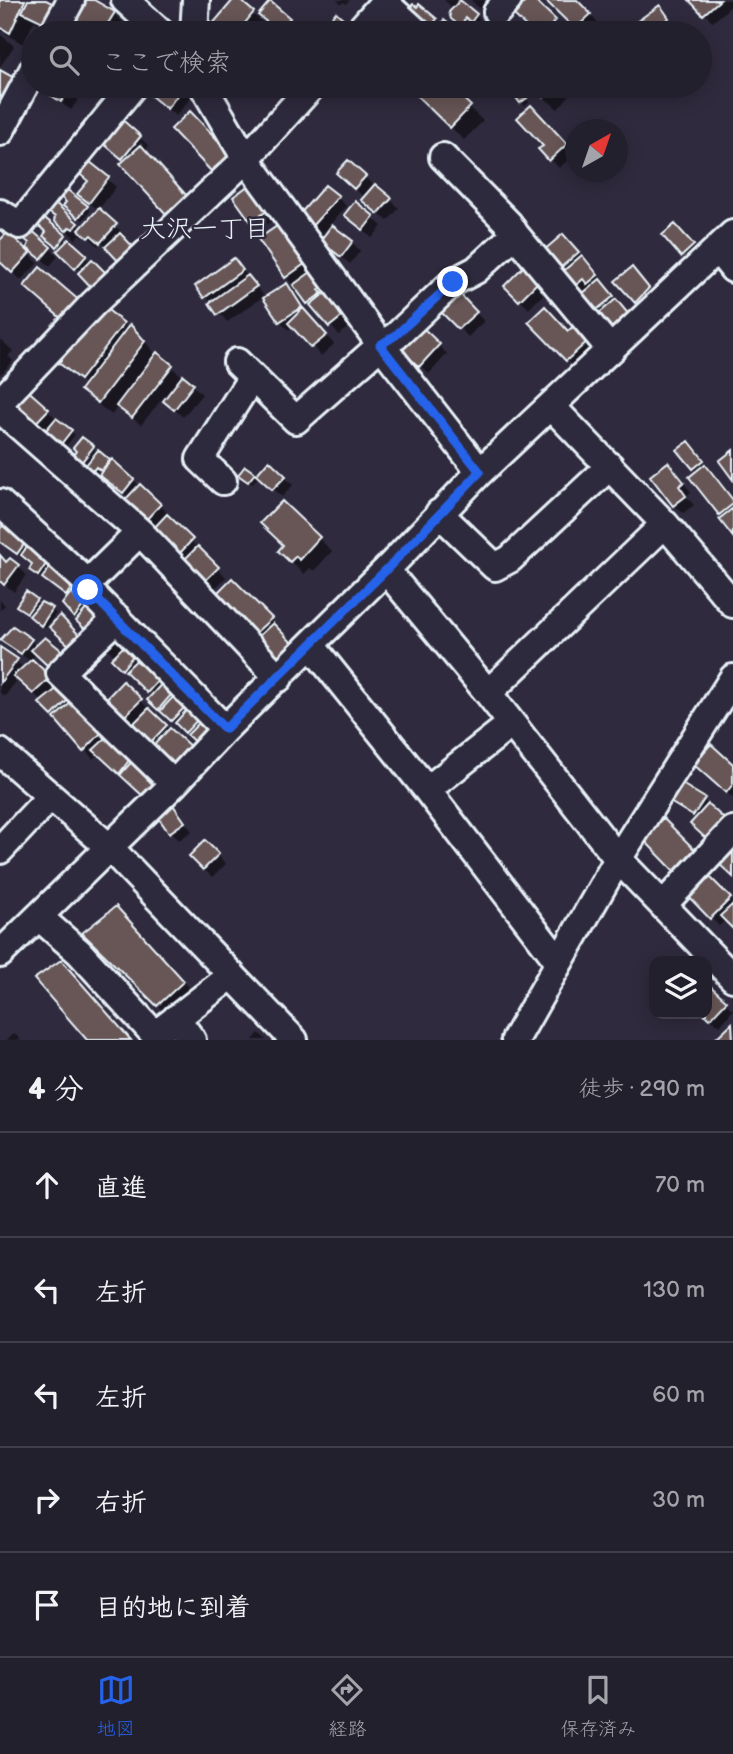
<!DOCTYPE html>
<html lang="ja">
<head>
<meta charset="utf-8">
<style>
  :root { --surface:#23202e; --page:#2f2d3a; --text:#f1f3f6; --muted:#a3a3aa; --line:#403e4a; --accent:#2563eb }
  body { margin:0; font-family:"Balsamiq Sans","Klee One",sans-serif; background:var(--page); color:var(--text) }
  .controls { position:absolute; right:21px; bottom:21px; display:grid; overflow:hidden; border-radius:14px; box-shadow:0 4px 18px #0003 }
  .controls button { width:63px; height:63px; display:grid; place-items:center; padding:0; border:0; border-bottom:2px solid var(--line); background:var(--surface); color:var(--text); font:35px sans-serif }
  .compass { position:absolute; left:565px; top:119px; width:63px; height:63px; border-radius:50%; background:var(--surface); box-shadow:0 4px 18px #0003; rotate:40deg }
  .stop { position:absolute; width:21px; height:21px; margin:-16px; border:5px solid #2563eb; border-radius:50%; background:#fff }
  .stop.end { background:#2563eb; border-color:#fff; box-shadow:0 2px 7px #0008 }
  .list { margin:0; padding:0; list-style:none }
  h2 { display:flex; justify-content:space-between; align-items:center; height:91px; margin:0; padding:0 28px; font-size:30px }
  h2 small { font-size:23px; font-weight:400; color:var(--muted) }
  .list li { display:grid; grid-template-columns:46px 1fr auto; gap:21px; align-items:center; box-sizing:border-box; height:105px; padding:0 28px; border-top:2px solid var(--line) }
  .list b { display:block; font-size:26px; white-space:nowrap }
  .list em { font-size:23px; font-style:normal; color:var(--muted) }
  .icon { flex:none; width:38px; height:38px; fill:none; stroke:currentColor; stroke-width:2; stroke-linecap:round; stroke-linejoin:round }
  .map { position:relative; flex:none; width:733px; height:1040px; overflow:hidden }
  .search { position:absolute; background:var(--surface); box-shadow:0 4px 18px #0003; left:21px; right:21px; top:21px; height:77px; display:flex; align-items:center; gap:18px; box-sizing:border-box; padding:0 24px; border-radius:38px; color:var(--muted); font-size:26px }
  .sheet { height:616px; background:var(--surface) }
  nav { display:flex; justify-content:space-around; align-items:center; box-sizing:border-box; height:98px; border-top:2px solid var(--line); background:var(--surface); font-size:19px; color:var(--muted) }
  nav a { display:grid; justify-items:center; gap:4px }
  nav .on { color:var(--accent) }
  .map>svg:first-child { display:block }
</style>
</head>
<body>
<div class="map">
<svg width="733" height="1040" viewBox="0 0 733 1040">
  <rect width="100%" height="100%" fill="#2f2a3d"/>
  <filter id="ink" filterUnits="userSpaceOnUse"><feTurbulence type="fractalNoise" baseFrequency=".0143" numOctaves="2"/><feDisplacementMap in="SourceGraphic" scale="14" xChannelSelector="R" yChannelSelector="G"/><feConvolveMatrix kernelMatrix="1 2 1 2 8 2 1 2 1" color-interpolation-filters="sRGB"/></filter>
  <g filter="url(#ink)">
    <path fill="#0007" d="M 0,0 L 43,0 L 56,32 L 34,21 L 23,44 L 0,30 Z
      M 91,0 L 114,14 L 123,22 L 116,33 L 82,33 L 70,23 Z
      M 235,0 L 262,22 L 252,33 L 207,33 Z
      M 337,0 L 350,0 L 346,4 L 344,2 L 341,4 Z
      M 444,0 L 461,0 L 460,2 L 480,19 L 475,24 L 471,20 L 464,28 L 457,23 L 454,9 Z
      M 471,0 L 495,0 L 491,4 L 487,1 L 480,9 Z
      M 529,0 L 563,30 L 560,33 L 535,33 L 516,14 Z
      M 548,0 L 575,0 L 598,23 L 588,33 L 581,33 Z
      M 692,0 L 733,0 L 733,4 L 713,22 Z
      M 420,6 L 442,25 L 444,22 L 457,33 L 430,33 L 417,10 Z
      M 659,8 L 676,27 L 668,33 L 635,33 L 631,27 Z
      M 288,19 L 300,33 L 281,33 L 269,23 Z
      M 0,34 L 14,46 L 0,67 Z
      M 43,86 L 66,86 L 80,97 L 71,110 L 51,96 Z
      M 140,86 L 183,86 L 193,95 L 176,116 Z
      M 409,86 L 447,86 L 483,121 L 464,140 Z
      M 530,86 L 577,86 L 558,109 Z
      M 521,92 L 529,102 L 525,106 L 521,102 Z
      M 531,108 L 575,154 L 559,168 L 541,149 L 545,146 Z
      M 118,118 L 149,146 L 144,151 L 199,210 L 181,227 L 126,162 L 109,148 Z
      M 85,160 L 116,187 L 98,210 L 124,234 L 110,250 L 101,242 L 98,246 L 85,233 L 83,237 L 79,234 L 76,239 L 56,221 L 77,224 L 82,229 L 99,210 L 88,202 L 89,182 Z
      M 348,162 L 399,208 L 388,221 L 372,209 L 365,198 L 347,182 Z
      M 253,185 L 278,217 L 260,229 L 252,221 Z
      M 337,197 L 346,206 L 322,234 L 310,223 Z
      M 68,202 L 87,207 L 90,211 L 83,220 L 69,209 Z
      M 355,204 L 382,226 L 372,238 L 346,215 Z
      M 41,218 L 91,262 L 81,272 L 54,244 Z
      M 280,226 L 356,320 L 339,335 L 286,277 L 260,239 Z
      M 675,226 L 701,254 L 691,264 L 683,255 Z
      M 8,234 L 38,263 L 21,280 L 0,260 L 0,243 Z
      M 322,241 L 352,242 L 360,251 L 350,264 Z
      M 571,244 L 591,266 L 621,305 L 601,314 L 584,294 L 574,287 L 565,272 L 546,251 Z
      M 50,248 L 58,256 L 50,266 L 38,256 Z
      M 234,260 L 264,296 L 227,322 L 198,286 Z
      M 525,268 L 547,290 L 529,309 L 507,286 Z
      M 640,278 L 656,297 L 645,310 L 636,301 Z
      M 286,285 L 295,294 L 309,317 L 334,344 L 321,356 L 294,326 L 289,330 L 280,321 Z
      M 459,296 L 484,321 L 468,337 L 443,311 Z
      M 103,308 L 143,339 L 157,356 L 181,375 L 141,425 L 118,406 L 112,415 L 96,403 L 82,389 L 86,385 L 61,363 Z
      M 531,322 L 569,333 L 577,326 L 598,348 L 576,369 Z
      M 420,327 L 447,354 L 429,374 L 401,347 Z
      M 0,339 L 13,351 L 8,356 L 13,361 L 0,375 Z
      M 184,378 L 202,394 L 183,417 L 174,409 Z
      M 24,390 L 75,435 L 65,447 L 46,430 L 40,436 Z
      M 692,447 L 707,465 L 705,466 L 733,500 L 733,534 L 694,468 Z
      M 94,449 L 111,463 L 113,461 L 160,505 L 168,514 L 166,516 L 226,577 L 215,588 L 155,528 L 152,530 L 129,498 L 101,475 L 104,472 L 101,469 L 94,478 L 79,468 Z
      M 269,463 L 293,485 L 282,497 L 259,476 L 252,484 L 244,478 L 254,474 L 256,477 Z
      M 668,464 L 691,492 L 686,496 L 694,505 L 683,513 L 674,505 Z
      M 282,503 L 332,551 L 314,571 L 310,568 L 304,574 L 280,551 L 285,546 Z
      M 0,517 L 97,608 L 82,625 L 64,604 L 68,598 L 40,578 L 31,569 L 33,565 L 28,559 L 26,561 L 0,541 Z
      M 0,558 L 6,564 L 18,566 L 26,575 L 14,592 L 0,580 Z
      M 232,581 L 279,627 L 277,629 L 285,672 L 217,596 Z
      M 0,600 L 5,605 L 0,610 Z
      M 35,601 L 56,613 L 46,628 L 22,609 Z
      M 114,631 L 141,654 L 136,661 L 175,690 L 169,695 L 173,699 L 206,719 L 202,747 L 149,700 L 152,696 L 114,659 L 116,657 L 102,643 Z
      M 3,640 L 31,640 L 37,647 L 36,653 L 31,661 L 140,765 L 131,783 L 99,753 L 93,759 L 43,702 L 18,679 L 5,696 L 0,693 L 0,649 L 24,668 L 31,662 Z
      M 123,683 L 170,730 L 182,776 L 107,700 Z
      M 733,766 L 733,798 L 704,773 Z
      M 703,800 L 712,808 L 696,820 L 672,802 Z
      M 170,804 L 192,831 L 179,840 L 157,814 Z
      M 205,842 L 226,864 L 212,877 L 191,856 Z
      M 708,877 L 733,902 L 733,927 L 726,920 L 719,926 L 689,895 Z
      M 116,908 L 207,1007 L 182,1029 L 85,933 Z
      M 707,986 L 733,1010 L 720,1026 L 706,1014 Z
      M 14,1033 L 21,1040 L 6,1040 Z
      M 259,1033 L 266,1040 L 253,1040 Z"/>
    <path fill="#685656" stroke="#e8f1f8" stroke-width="2" d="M 0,0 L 25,0 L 10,33 L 0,27 Z
      M 28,0 L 46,0 L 56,5 L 47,24 L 22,12 Z
      M 82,0 L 94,0 L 115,12 L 102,33 L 85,33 L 68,23 Z
      M 233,0 L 240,0 L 254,12 L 237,33 L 205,33 Z
      M 460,0 L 477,14 L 471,22 L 466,18 L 460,26 L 451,19 L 449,12 Z
      M 527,0 L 535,0 L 556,20 L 544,33 L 533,33 L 513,14 Z
      M 545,0 L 577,0 L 591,14 L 575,29 Z
      M 689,0 L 720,0 L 703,15 Z
      M 270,1 L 290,18 L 278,31 L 258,15 Z
      M 413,4 L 417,7 L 419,4 L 437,19 L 427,31 L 405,13 Z
      M 660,5 L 669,18 L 648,33 L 633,33 L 629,27 Z
      M 336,12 L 351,25 L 344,33 L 333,33 L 324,26 Z
      M 387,18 L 404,33 L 377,33 L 374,31 Z
      M 444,20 L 459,32 L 458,33 L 433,33 Z
      M 0,70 L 20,81 L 7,102 L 0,97 Z
      M 41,86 L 70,86 L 72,87 L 61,102 L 40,88 Z
      M 139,86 L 184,86 L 167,109 Z
      M 407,86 L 450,86 L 471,106 L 450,128 Z
      M 518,86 L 527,98 L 520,103 L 511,91 Z
      M 530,86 L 553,86 L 544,97 Z
      M 531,105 L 567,144 L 549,161 L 538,149 L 543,146 L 517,118 Z
      M 190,111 L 235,158 L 224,169 L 219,164 L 211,171 L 171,129 Z
      M 118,116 L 141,136 L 122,159 L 98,139 Z
      M 141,145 L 187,196 L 167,215 L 120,164 Z
      M 85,158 L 109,177 L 89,203 L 77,194 L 88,181 L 75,170 Z
      M 348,160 L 366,176 L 354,189 L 336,173 Z
      M 253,182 L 271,208 L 251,222 L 233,197 Z
      M 375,184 L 392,198 L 378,214 L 361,200 Z
      M 325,185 L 339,196 L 312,226 L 299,215 Z
      M 65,188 L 88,206 L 78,218 L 63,206 L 66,202 L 59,195 Z
      M 53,201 L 78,223 L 73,229 L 70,227 L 66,231 L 54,221 L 55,217 L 46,210 Z
      M 355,201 L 374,216 L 363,230 L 344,215 Z
      M 99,208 L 117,224 L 100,243 L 91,235 L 88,238 L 79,230 Z
      M 41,215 L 66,235 L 57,247 L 43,236 L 46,232 L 35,223 Z
      M 280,224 L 306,263 L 285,278 L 258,239 Z
      M 675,224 L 694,245 L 681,257 L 662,235 Z
      M 332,225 L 353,241 L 341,257 L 320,241 Z
      M 29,228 L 51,247 L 41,259 L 27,248 L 29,243 L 21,236 Z
      M 8,232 L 30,253 L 12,273 L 0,262 L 0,240 Z
      M 120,233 L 136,250 L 121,264 L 105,247 Z
      M 563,234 L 579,252 L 559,269 L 543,251 Z
      M 69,239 L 87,255 L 75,269 L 57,251 Z
      M 582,255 L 598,275 L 587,284 L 583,279 L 573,288 L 561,273 Z
      M 234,258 L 243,270 L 204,298 L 195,286 Z
      M 92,259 L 108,275 L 93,289 L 78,273 Z
      M 525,265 L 540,280 L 519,301 L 504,286 Z
      M 40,267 L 81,302 L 64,321 L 24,286 Z
      M 632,267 L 649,288 L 635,303 L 615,281 Z
      M 315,269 L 327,284 L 319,290 L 322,293 L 307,304 L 293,285 Z
      M 248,275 L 257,286 L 217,315 L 209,303 Z
      M 600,279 L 614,296 L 595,311 L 582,294 Z
      M 287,283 L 302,307 L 279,322 L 263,298 Z
      M 330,289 L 349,311 L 329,327 L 310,305 Z
      M 459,293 L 477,312 L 458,329 L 440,311 Z
      M 616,299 L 630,316 L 611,332 L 597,315 Z
      M 103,306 L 124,323 L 80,380 L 59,363 Z
      M 545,306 L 568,331 L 577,323 L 591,338 L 566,361 L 528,322 Z
      M 303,308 L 327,335 L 311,348 L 288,323 Z
      M 130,324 L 145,341 L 98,403 L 80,390 Z
      M 420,325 L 440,344 L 419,367 L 398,347 Z
      M 157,352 L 173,365 L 132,418 L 116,406 Z
      M 183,375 L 194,384 L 174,410 L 163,401 Z
      M 24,387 L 49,409 L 30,429 L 7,407 Z
      M 56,418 L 72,430 L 61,444 L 45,431 Z
      M 82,437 L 94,446 L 77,468 L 69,461 L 76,451 L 73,448 Z
      M 689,441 L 704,460 L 693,469 L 677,450 Z
      M 98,450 L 110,460 L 101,471 L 96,467 L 89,476 L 82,470 Z
      M 733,450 L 733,480 L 719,461 Z
      M 112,459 L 134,479 L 123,493 L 99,475 Z
      M 269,460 L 286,476 L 272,490 L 256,475 Z
      M 668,462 L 684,482 L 679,486 L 686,496 L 673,506 L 650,476 Z
      M 705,464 L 733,500 L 733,504 L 719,515 L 689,477 Z
      M 245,466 L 255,473 L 248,482 L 238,475 Z
      M 140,484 L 161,504 L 143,523 L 122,503 Z
      M 282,501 L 320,537 L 299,560 L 296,556 L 290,562 L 278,551 L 283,545 L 260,523 Z
      M 733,508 L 733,537 L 719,519 Z
      M 167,514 L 193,539 L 180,553 L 153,529 Z
      M 7,520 L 29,537 L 17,554 L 0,542 L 0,529 Z
      M 32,540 L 52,555 L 38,576 L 29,570 L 32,564 L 21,555 Z
      M 198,546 L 219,567 L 205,581 L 184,560 Z
      M 0,555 L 6,562 L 10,558 L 19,565 L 4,585 L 0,581 Z
      M 56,560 L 77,579 L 66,596 L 42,578 Z
      M 232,578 L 272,618 L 253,635 L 214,596 Z
      M 77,585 L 89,598 L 74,618 L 62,604 Z
      M 26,591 L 37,599 L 27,613 L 16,606 Z
      M 41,602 L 53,608 L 41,626 L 29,616 Z
      M 91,603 L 104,614 L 88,632 L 76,621 Z
      M 60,615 L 81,637 L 71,647 L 49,627 Z
      M 273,623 L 295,646 L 275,665 L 253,641 Z
      M 13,626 L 32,639 L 21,654 L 0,640 Z
      M 45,637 L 65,653 L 50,668 L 31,650 Z
      M 129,641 L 138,649 L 122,670 L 111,659 Z
      M 0,647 L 18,659 L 0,683 Z
      M 143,654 L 163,675 L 147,693 L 125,671 Z
      M 32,659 L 51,677 L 33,694 L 13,676 Z
      M 166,679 L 172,685 L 166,691 L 171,695 L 158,710 L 147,700 Z
      M 123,681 L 142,699 L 123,718 L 104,701 Z
      M 60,686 L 71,697 L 52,716 L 39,703 Z
      M 174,696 L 177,699 L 191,701 L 171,721 L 160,711 Z
      M 75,699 L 104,730 L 83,752 L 54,718 Z
      M 192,704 L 203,714 L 185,733 L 175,723 Z
      M 149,708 L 167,725 L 148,745 L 130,727 Z
      M 205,717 L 214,726 L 197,744 L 187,735 Z
      M 170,728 L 192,748 L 172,768 L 151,748 Z
      M 110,734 L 133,755 L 119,774 L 93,750 Z
      M 711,744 L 733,764 L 733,784 L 726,793 L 693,764 Z
      M 134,759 L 159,781 L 144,797 L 120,775 Z
      M 682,784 L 705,798 L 693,816 L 670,802 Z
      M 171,802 L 185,822 L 169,833 L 155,813 Z
      M 708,804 L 730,824 L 712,844 L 690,824 Z
      M 663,818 L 700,855 L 679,876 L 642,838 Z
      M 205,840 L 219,854 L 203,870 L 189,856 Z
      M 733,845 L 733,877 L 717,862 Z
      M 708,875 L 731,898 L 710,919 L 687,895 Z
      M 733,904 L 733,929 L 720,916 Z
      M 116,906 L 184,981 L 157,1006 L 82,933 Z
      M 61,960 L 131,1040 L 87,1040 L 34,979 Z
      M 707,983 L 727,1001 L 710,1019 L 704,1014 L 707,1014 Z
      M 732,1023 L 733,1040 L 714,1040 Z"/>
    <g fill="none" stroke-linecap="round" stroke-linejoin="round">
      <defs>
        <path id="minor" d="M 125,0 L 161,33
          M 384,2 L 418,33
          M 497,12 L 508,0
          M 53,33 L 71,0
          M 194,33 L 196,0
          M 357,33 L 386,0
          M 203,86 L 246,159 L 381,345 L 480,472
          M 0,132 L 33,70
          M 443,157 L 509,224 L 515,234 L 611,350
          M 0,213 L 20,225 L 133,86
          M 717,249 L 733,269
          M 237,362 L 296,420 L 381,345 L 396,336 L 453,282 L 476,270 L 515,234
          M 0,402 L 93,304 L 246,159 L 312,86
          M 551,406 L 665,524 L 733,604
          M 0,409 L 140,532 L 279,678
          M 223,481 L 200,459 L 252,377
          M 0,503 L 88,583 L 88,590 L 225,729
          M 439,513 L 495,567 L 510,559 L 610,466
          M 386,570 L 488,693 L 618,859 L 733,978
          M 88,583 L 140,532
          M 117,618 L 60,673 L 174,784
          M 311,645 L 427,790 L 559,962
          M 488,693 L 665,524
          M 0,752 L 110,848 L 294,1040
          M 427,790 L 511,724
          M 0,850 L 50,797
          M 663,905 L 733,830
          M 39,917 L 79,952 L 155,1035 L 232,975
          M 0,954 L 174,784 L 225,729 L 386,570 L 480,472 L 733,234
          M 176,1018 L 192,1040
          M 515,1040 L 618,859 L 733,678"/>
      </defs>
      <use href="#minor" stroke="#e8f1f8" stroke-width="32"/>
      <use href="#minor" stroke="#2f2a3d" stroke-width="26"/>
    </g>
  </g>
  <g fill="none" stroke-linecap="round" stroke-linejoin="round" filter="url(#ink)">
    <path stroke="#2563eb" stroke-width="9" d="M 88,590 L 225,729 L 386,570 L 480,472 L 380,345 L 396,335 L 453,282"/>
  </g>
  <g text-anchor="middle" stroke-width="5" stroke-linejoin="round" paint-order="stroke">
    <g font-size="26" fill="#e8f1f8" stroke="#2f2a3d">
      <text x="205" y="237">大沢一丁目</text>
    </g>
  </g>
</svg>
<div class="controls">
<button><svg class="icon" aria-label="layers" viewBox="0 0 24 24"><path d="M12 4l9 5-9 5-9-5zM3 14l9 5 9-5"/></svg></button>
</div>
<svg class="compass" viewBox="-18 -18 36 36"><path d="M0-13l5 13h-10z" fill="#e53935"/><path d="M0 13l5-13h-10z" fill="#a3a3aa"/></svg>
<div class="stop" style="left:88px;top:590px"></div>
<div class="stop end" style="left:453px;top:282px"></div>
<div class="search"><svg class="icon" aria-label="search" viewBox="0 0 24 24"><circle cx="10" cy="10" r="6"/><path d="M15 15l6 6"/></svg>ここで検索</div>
</div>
<section class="sheet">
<h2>4 分<small>徒歩 · 290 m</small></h2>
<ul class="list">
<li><svg class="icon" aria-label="ahead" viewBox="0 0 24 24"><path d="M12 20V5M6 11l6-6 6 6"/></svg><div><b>直進</b></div><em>70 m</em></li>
<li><svg class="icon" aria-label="left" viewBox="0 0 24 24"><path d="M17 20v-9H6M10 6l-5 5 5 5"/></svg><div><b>左折</b></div><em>130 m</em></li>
<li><svg class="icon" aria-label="left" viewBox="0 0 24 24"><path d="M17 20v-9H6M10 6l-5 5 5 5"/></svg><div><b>左折</b></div><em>60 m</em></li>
<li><svg class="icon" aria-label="right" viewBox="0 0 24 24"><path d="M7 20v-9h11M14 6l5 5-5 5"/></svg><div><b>右折</b></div><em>30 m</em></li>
<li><svg class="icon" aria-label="arrive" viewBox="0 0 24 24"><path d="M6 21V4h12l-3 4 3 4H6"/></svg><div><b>目的地に到着</b></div></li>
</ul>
</section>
<nav>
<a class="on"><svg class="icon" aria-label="map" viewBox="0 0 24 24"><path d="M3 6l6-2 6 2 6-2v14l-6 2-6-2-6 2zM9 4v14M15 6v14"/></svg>地図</a>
<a><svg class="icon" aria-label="directions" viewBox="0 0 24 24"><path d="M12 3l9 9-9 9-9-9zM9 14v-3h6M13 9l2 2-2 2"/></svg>経路</a>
<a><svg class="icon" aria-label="saved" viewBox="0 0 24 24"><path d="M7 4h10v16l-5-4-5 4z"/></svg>保存済み</a>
</nav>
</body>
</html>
